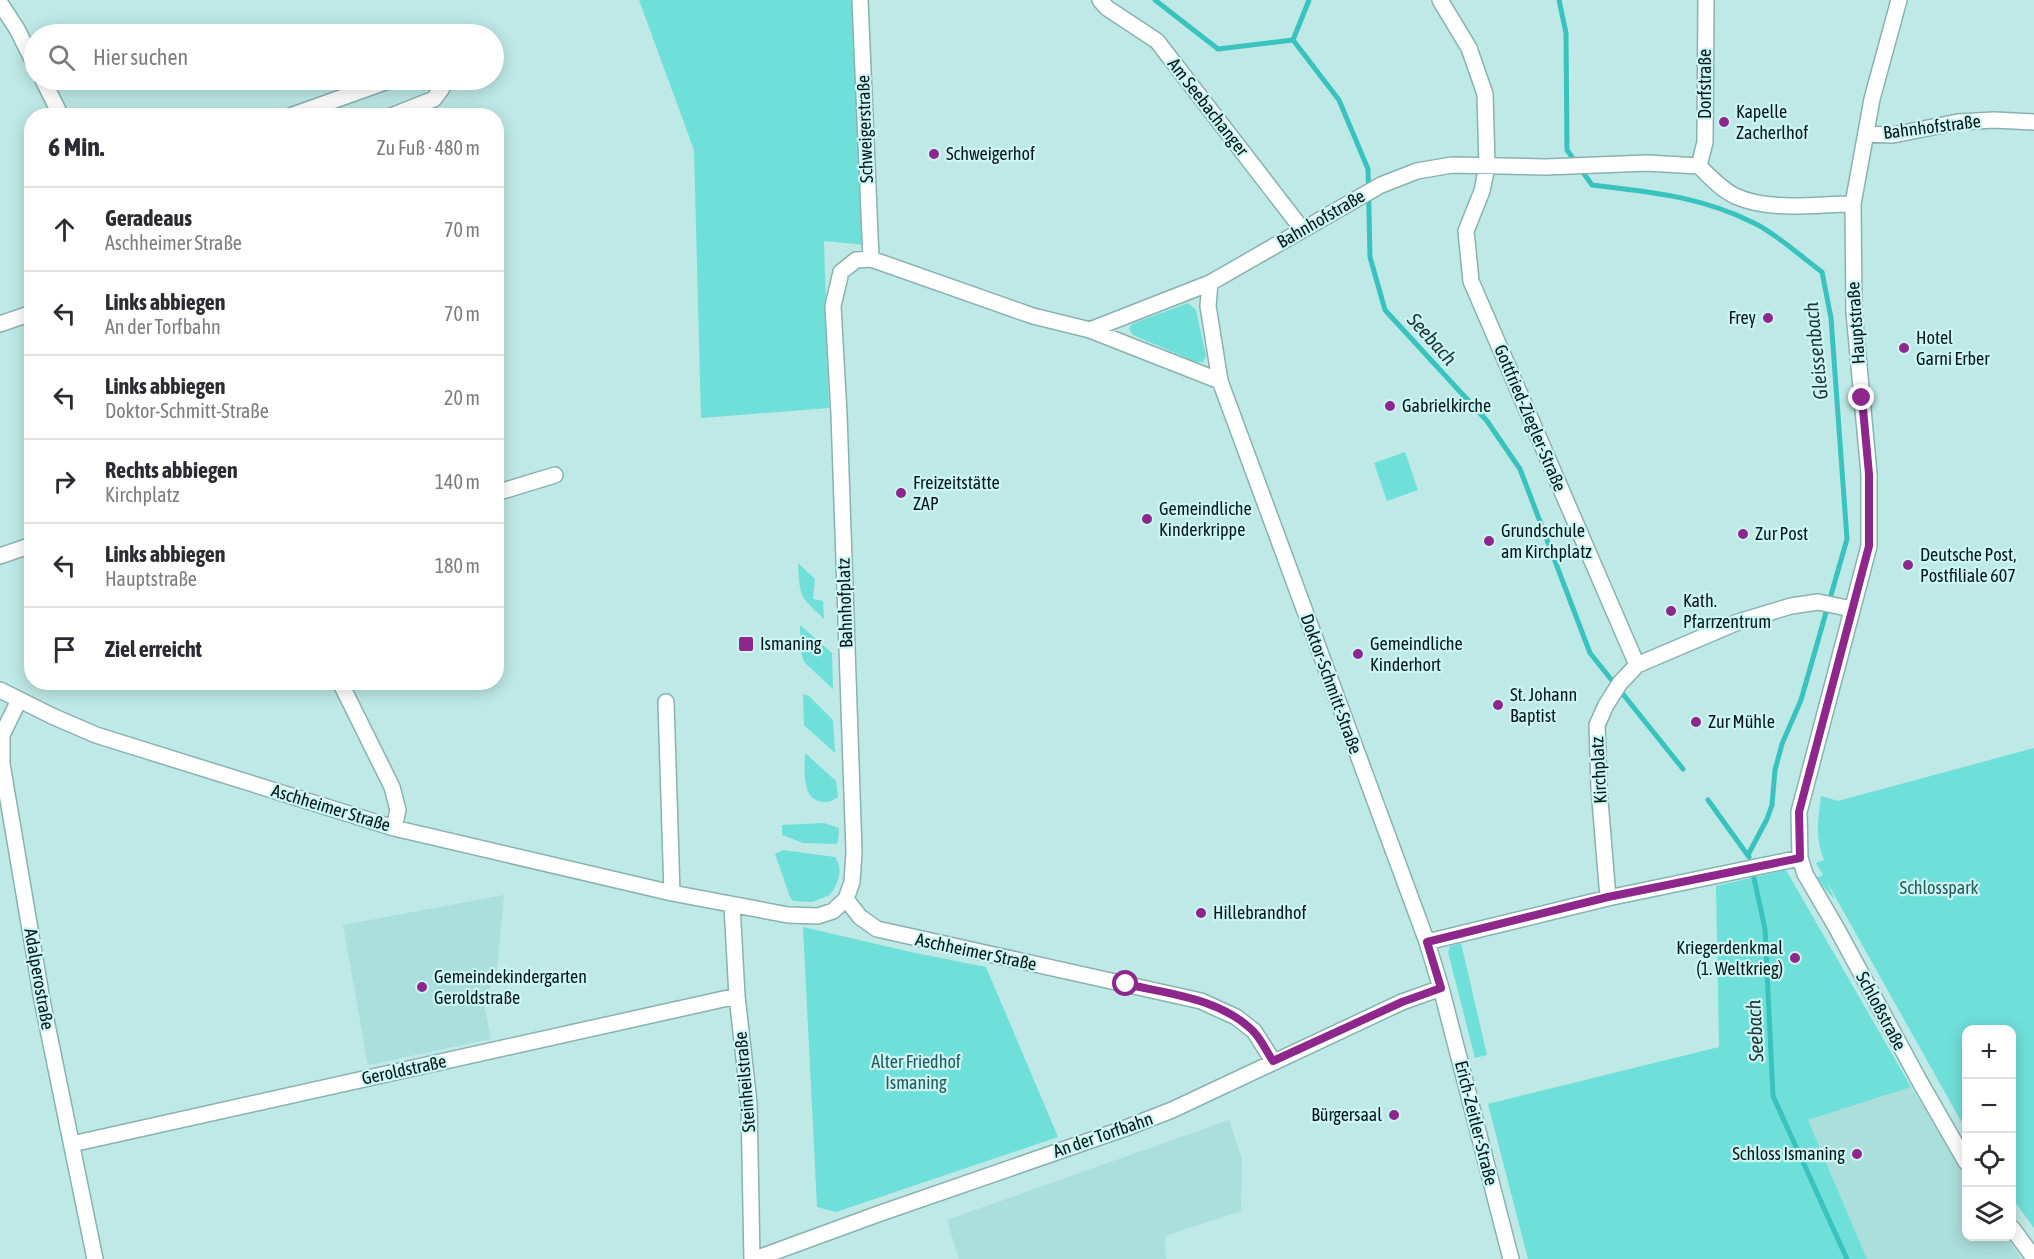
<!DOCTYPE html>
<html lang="de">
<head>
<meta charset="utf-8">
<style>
  :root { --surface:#fff; --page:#f7f7f7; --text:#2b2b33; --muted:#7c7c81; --line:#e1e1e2 }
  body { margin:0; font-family:"Asap Condensed",sans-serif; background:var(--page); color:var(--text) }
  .controls { position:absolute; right:18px; bottom:18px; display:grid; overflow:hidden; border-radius:12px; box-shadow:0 3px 15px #0003 }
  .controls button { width:54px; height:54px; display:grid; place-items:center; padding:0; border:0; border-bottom:2px solid var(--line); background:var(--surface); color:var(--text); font:30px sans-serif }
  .stop { position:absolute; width:18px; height:18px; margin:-14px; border:4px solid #8e278c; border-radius:50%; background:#fff }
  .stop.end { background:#8e278c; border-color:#fff; box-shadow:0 2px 6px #0008 }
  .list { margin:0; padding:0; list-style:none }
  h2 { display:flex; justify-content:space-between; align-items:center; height:78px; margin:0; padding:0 24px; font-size:26px }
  h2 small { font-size:20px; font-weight:400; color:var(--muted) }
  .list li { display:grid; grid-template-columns:39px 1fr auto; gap:18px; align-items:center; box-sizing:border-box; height:84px; padding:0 24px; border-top:2px solid var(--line) }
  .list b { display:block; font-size:22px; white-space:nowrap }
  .list p { margin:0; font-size:20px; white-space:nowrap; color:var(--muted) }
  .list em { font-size:20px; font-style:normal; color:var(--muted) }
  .icon { flex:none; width:33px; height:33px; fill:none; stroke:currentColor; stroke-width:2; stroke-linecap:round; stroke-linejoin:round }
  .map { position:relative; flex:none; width:2034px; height:1259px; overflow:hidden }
  .search { position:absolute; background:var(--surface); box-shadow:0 3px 15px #0003; left:24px; top:24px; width:480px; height:66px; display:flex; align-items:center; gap:15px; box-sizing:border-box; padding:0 21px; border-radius:33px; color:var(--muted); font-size:22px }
  .panel { position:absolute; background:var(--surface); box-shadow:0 3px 15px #0003; left:24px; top:108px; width:480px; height:582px; border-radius:24px }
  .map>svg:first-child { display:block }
</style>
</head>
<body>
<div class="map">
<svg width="2034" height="1259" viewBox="0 0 2034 1259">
  <rect width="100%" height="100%" fill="#bee9e6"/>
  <path fill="#abdfdc" d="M 504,895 L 497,969 L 484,1004 L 491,1039 L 368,1065 L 343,925 Z
    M 1911,1087 L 1966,1173 L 1966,1236 L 2007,1237 L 2021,1259 L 1867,1259 L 1808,1120 Z
    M 1229,1120 L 1242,1159 L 1241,1211 L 1165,1236 L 1166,1259 L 959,1259 L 947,1220 Z"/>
  <path fill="#6fdfda" d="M 639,0 L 860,0 L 866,245 L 824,241 L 829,408 L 701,418 L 694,150 Z
    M 1188,303 L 1196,310 L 1206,356 L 1203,362 L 1196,362 L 1133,335 L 1129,329 L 1132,324 Z
    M 1405,452 L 1418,490 L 1387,501 L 1374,463 Z
    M 798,563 L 815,579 L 813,599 L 823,601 L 824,619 C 799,595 800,598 798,563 Z
    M 800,625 L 832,653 L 833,689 L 804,662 L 801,652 Z
    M 803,694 L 809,696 L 833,720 L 835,753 L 804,725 Z
    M 2034,748 L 2034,1228 L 2012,1198 L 2012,1030 L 1966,1030 L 1966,1130 L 1827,882 L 1835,900 L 1816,878 L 1823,875 L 1816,863 L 1824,860 C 1815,836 1818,821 1821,796 L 1838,801 Z
    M 805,753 L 836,781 L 838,797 C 832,801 827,804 819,801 C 801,796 805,768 805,753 Z
    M 824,823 L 839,828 L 838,842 L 836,844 L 803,843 L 782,835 L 782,825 Z
    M 783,850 L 835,857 C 844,869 838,884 830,895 L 812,902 L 793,901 L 790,897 L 775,854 Z
    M 1786,870 L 1911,1087 L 1808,1120 L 1867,1259 L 1528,1259 L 1488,1104 L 1719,1047 L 1716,886 Z
    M 803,927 L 911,952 L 986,967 L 1058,1137 L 836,1212 L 817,1207 Z
    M 1461,943 L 1487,1055 L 1475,1058 L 1448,952 L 1450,946 Z"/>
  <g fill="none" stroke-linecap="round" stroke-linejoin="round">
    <path stroke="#39c3be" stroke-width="5" d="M 1155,0 L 1218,49 L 1293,40 L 1339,100 L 1368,169 L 1370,257 L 1385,310 L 1487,421 L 1520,469 L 1590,653 L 1683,769
      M 1559,0 L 1566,33 L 1567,150 L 1592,185 C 1650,192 1700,196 1754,223 C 1777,234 1800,256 1822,272 L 1831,318 L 1847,539 L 1801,700 L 1782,744 L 1775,770 L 1772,805 L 1767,819 L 1748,855
      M 1293,40 L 1309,0
      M 1708,800 L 1749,857
      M 1752,869 L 1765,929 L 1773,1096 L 1847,1259"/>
    <defs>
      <path id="street" d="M 860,0 L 871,259
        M 1100,0 L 1107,8 L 1157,41 L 1302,229
        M 1440,0 L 1469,48 L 1485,94 L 1487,166 L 1482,191 L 1466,231 L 1471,281 L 1637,665
        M 1899,0 L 1872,99 L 1853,204 L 1854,312 L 1869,474 L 1869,546 L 1799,812 L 1800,858 L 1805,874 L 1836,927 L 1920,1082 L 1966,1162
        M 0,3 L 17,29 L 34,63
        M 43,80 L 61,116
        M 290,116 L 391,80
        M 391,116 L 434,99 L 442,88 L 438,80
        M 1866,134 L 1893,135 L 1958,122 L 1994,120 L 2034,122
        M 1699,166 L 1705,142 L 1706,0
        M 1210,283 L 1208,306 L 1220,381 L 1427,942 L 1441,988 L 1511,1259
        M 0,324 L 32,313
        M 1090,330 L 1210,283 L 1381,185 L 1417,171 L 1452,165 L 1546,167 L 1647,163 L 1699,166 C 1710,177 1721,189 1735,196 C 1771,212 1815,204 1853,204
        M 496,493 L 555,475
        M 0,556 L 32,545
        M 340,682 L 392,787 L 398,810 L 394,828
        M 0,690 L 52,716 L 96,735 L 394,828 L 672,893 L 788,915 L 818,916 L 833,911 L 846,899 L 852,882 L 854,852 L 839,414 L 833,306 L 841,272 L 856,260 L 871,259 L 1033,316 L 1090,330 L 1220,381
        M 19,700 L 2,735 L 2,764 L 42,1000 L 95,1259
        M 666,702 L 672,893
        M 1608,898 L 1599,788 L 1597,725 L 1606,705 L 1620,683 L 1637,665 L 1738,622 L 1791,606 L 1818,602 L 1852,609
        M 846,899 L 860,917 L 877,929 L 1201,1001 L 1236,1017 L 1254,1031 L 1273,1061
        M 732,905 L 737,996 L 749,1103 L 752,1259
        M 1427,942 L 1608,898 L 1800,858
        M 72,1144 L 737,996
        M 2012,1228 L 2034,1258
        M 755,1259 L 878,1214 L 1126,1128 L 1172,1110 L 1402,1002 L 1441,988"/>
    </defs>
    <use href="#street" stroke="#88b2b0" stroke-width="18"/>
    <use href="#street" stroke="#fff" stroke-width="15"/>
  </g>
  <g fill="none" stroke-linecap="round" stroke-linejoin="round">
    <path stroke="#8e278c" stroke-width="8" d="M 1126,984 C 1169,994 1219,998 1252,1030 C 1261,1038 1266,1051 1273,1061 L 1402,1002 L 1441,988 L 1427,942 L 1608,897 L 1800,858 L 1799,812 L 1869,546 L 1869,474 L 1862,398"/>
  </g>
  <g fill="#8e278c" stroke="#cbf6f3" stroke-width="2">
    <circle cx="1724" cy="122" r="6"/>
    <circle cx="934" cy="154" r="6"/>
    <circle cx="1768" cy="318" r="6"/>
    <circle cx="1904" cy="348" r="6"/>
    <circle cx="1390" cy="406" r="6"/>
    <circle cx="901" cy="493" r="6"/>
    <circle cx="1147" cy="519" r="6"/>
    <circle cx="1743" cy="534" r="6"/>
    <circle cx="1489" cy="541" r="6"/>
    <circle cx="1908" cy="565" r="6"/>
    <circle cx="1671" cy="611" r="6"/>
    <rect x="738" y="636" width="16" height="16" rx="3"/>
    <circle cx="1358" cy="654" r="6"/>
    <circle cx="1498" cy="705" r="6"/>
    <circle cx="1696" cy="722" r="6"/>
    <circle cx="1201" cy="913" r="6"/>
    <circle cx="1795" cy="958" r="6"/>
    <circle cx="422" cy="987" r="6"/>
    <circle cx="1394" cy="1115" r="6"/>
    <circle cx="1857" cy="1154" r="6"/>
  </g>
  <g text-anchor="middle" stroke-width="4.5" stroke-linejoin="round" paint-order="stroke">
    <g font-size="18" fill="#061616" stroke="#cbf6f3">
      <text transform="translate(1705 84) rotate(-90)" y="6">Dorfstraße</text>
      <text transform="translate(1208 107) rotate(52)" y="6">Am Seebachanger</text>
      <text transform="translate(1932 127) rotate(-7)" y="6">Bahnhofstraße</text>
      <text transform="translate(865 129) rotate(-92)" y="6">Schweigerstraße</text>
      <text transform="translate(1321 219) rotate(-30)" y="6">Bahnhofstraße</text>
      <text transform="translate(1856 323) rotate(-94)" y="6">Hauptstraße</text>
      <text transform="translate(1530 418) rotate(67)" y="6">Gottfried-Ziegler-Straße</text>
      <text transform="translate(845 603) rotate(-92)" y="6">Bahnhofplatz</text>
      <text transform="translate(1331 684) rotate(70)" y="6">Doktor-Schmitt-Straße</text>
      <text transform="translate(1599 770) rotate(-93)" y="6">Kirchplatz</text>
      <text transform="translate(331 808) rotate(17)" y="6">Aschheimer Straße</text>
      <text transform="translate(976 952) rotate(12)" y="6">Aschheimer Straße</text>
      <text transform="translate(39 979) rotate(80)" y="6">Adalperostraße</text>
      <text transform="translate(1881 1011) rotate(62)" y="6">Schloßstraße</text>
      <text transform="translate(404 1070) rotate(-12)" y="6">Geroldstraße</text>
      <text transform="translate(745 1082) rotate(-95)" y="6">Steinheilstraße</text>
      <text transform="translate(1476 1123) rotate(76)" y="6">Erich-Zeitler-Straße</text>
      <text transform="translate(1103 1135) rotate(-19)" y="6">An der Torfbahn</text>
    </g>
    <g font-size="18" fill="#061616" stroke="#cbf6f3" text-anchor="start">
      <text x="1736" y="118">Kapelle<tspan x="1736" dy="21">Zacherlhof</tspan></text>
      <text x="946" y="160">Schweigerhof</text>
      <text x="1756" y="324" text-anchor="end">Frey</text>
      <text x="1916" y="344">Hotel<tspan x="1916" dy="21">Garni Erber</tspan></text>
      <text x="1402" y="412">Gabrielkirche</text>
      <text x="913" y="489">Freizeitstätte<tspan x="913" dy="21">ZAP</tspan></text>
      <text x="1159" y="515">Gemeindliche<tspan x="1159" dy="21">Kinderkrippe</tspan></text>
      <text x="1501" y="537">Grundschule<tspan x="1501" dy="21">am Kirchplatz</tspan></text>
      <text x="1755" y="540">Zur Post</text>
      <text x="1920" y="561">Deutsche Post,<tspan x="1920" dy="21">Postfiliale 607</tspan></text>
      <text x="1683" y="607">Kath.<tspan x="1683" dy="21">Pfarrzentrum</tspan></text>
      <text x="760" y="650">Ismaning</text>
      <text x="1370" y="650">Gemeindliche<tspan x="1370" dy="21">Kinderhort</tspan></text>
      <text x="1510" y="701">St. Johann<tspan x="1510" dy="21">Baptist</tspan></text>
      <text x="1708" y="728">Zur Mühle</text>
      <text x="1213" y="919">Hillebrandhof</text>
      <text x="1783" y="954" text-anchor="end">Kriegerdenkmal<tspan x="1783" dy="21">(1. Weltkrieg)</tspan></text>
      <text x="434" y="983">Gemeindekindergarten<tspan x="434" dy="21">Geroldstraße</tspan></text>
      <text x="1382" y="1121" text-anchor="end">Bürgersaal</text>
      <text x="1845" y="1160" text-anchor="end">Schloss Ismaning</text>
    </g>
    <g font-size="18" fill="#235a58" stroke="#cbf6f3">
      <text x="1939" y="894">Schlosspark</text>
      <text x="916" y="1068">Alter Friedhof<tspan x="916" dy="21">Ismaning</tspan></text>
    </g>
    <g font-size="20" font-style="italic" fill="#1f3635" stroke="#cbf6f3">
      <text transform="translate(1432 339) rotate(48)" y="7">Seebach</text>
      <text transform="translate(1816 351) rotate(-96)" y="7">Gleissenbach</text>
      <text transform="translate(1755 1031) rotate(-93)" y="7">Seebach</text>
    </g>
  </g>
</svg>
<div class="controls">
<button>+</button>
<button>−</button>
<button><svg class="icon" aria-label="locate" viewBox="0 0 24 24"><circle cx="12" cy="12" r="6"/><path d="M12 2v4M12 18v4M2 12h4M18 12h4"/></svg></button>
<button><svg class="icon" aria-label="layers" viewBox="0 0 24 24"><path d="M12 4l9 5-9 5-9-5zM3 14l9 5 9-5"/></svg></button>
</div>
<div class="stop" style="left:1126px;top:984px"></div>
<div class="stop end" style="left:1862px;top:398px"></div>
<div class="search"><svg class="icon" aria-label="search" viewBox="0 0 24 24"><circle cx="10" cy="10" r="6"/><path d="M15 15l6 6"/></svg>Hier suchen</div>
<section class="panel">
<h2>6 Min.<small>Zu Fuß · 480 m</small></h2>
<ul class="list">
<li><svg class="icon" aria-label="ahead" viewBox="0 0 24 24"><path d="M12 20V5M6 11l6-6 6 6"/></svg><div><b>Geradeaus</b><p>Aschheimer Straße</p></div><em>70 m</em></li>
<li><svg class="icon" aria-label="left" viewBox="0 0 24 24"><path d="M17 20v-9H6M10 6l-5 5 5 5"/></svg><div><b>Links abbiegen</b><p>An der Torfbahn</p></div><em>70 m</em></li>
<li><svg class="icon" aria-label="left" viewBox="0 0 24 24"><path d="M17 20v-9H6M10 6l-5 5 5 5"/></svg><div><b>Links abbiegen</b><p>Doktor-Schmitt-Straße</p></div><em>20 m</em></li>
<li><svg class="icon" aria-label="right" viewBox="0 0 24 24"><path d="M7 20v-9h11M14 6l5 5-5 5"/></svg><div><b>Rechts abbiegen</b><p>Kirchplatz</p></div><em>140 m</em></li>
<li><svg class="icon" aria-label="left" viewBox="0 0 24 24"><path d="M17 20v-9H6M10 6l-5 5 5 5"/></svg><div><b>Links abbiegen</b><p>Hauptstraße</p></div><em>180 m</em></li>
<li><svg class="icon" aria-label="arrive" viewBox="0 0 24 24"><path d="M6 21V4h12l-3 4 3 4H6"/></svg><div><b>Ziel erreicht</b></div></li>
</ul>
</section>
</div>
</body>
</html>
